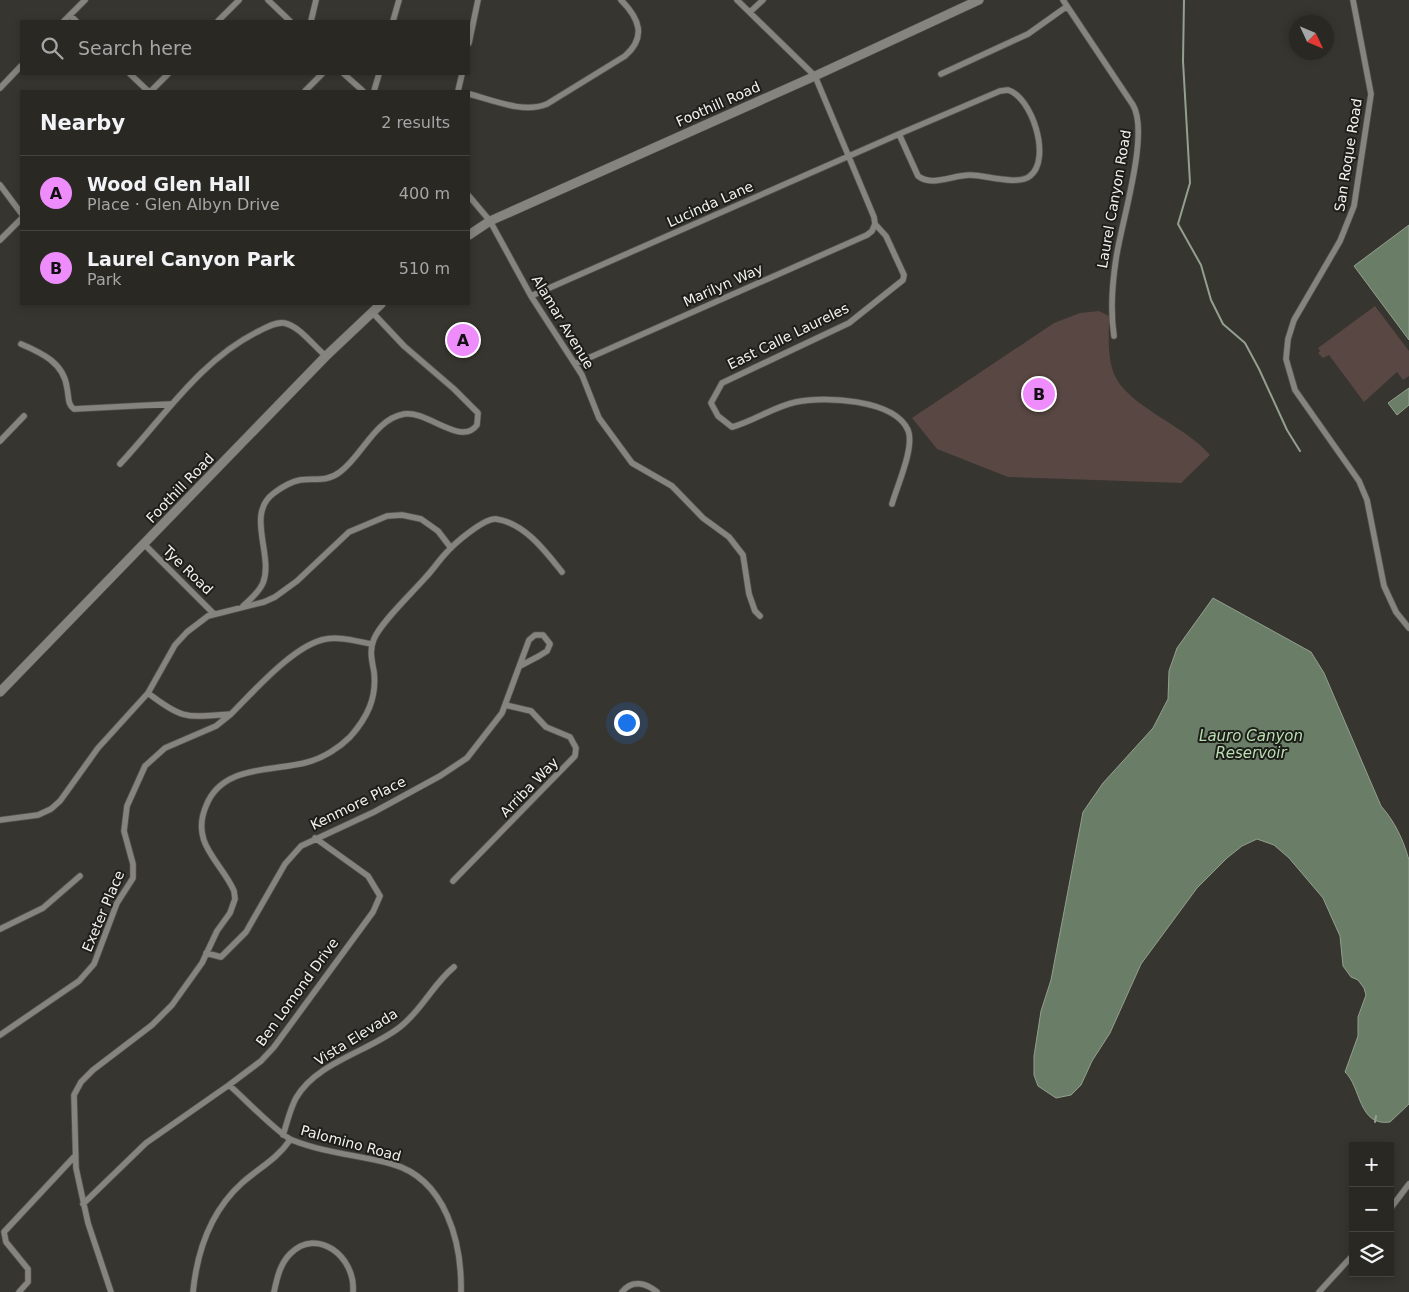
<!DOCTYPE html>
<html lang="en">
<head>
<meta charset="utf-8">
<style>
  :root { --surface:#292823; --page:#353430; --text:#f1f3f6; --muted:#a5a6a6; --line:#454441; --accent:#ed8cfa }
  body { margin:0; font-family:"DejaVu Sans",sans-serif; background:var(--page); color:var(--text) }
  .controls { position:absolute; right:15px; bottom:15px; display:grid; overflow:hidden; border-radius:0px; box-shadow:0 2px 8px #0003 }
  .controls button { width:45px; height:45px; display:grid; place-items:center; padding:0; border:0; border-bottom:1px solid var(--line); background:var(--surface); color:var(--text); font:25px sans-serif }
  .compass { position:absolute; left:1289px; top:15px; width:45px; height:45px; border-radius:50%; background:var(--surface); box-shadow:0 2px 8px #0003; rotate:134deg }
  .you { position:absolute; left:626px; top:722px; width:18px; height:18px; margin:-12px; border:4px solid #fff; border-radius:50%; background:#1a73e8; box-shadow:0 0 0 8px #1a73e833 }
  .badge { display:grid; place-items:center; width:32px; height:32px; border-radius:50%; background:var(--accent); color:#111; font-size:16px; font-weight:700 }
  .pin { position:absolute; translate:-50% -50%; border:2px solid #fff; box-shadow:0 1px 5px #0006 }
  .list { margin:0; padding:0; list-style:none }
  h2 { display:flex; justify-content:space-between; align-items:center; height:65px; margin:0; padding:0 20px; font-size:21px }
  h2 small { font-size:16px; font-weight:400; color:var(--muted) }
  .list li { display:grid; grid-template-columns:32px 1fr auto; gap:15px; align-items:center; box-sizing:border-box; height:75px; padding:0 20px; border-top:1px solid var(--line) }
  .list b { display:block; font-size:19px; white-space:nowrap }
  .list p { margin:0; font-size:16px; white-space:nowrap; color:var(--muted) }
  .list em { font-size:16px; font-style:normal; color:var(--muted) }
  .icon { flex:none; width:28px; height:28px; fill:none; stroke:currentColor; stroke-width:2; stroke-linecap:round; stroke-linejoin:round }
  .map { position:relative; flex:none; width:1409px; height:1292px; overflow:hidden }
  .search { position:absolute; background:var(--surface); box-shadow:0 2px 8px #0003; left:20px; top:20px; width:450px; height:55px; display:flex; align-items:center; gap:12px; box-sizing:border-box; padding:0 18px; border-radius:0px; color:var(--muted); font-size:19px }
  .panel { position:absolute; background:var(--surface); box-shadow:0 2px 8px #0003; left:20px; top:90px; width:450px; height:215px; border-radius:0px }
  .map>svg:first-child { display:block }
</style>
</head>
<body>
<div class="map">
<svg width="1409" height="1292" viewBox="0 0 1409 1292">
  <rect width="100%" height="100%" fill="#37352f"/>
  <path fill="#584742" d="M 1375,306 L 1409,351 L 1409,376 L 1403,380 L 1397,372 L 1364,402 L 1329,355 L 1323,358 L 1318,353 L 1320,351 L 1318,348 Z
    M 1099,311 L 1109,316 C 1109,334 1107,356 1114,374 C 1127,406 1186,426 1210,455 L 1181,483 L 1008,477 L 937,449 L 912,418 L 1054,323 L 1080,313 Z"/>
  <path fill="#6a7d66" stroke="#93a08f" d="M 1409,225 L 1409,340 L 1354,266 Z
    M 1409,388 L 1409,405 L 1397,415 L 1388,403 Z
    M 1213,598 L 1311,652 L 1324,673 L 1381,806 C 1395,822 1403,839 1409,860 L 1409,1104 L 1390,1122 C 1358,1127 1361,1086 1345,1072 L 1358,1036 L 1358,1017 L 1366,995 L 1364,988 L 1358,980 L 1351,977 L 1343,966 L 1340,936 L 1323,898 L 1289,858 L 1274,845 L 1257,839 L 1242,846 L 1227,858 L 1197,888 L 1141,964 L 1110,1033 L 1092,1061 L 1081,1085 L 1071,1095 L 1056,1098 L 1038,1086 L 1034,1075 L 1034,1056 L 1041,1011 L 1051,980 L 1083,812 L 1103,783 L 1153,728 L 1168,699 L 1169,671 L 1177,648 Z"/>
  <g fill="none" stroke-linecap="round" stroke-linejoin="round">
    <path stroke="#93a08f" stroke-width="2" d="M 1184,0 L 1183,61 L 1190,183 L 1178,224 L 1201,265 L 1211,300 L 1223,324 L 1245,343 L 1259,369 L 1287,430 L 1300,451
      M 1375,1122 L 1376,1116"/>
    <defs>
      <path id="minor" d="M 268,0 L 290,21
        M 737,0 L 815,76 L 874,217 L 875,224 L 886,236 L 904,275 L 903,280 L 849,323 L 722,383 L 711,403 L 718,416 L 732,427 C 754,421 773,407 796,402 C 824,396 894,399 908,430 C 915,447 897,486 892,504
        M 1063,0 L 1133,105 C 1150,134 1121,223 1116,259 C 1112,285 1110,309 1114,336
        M 1353,0 L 1371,94 L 1354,206 L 1340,241 L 1294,320 L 1288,339 L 1286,359 L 1295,390 L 1359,481 L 1367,500 L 1384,586 L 1396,612 L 1409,628
        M 750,12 L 763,0
        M 70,15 L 76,21
        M 64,21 L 85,0
        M 218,21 L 239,0
        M 311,21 L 316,0
        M 393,21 L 399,0
        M 469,43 L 478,0
        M 130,74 L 148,91
        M 344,74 L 363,91
        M 941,74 L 1028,34 L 1066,7
        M 0,88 L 21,66
        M 1008,90 C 1032,97 1052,159 1030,176 C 1018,186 985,175 970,175 C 953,175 932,187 918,176 L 899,134 L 1000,91 Z
        M 151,91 L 168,74
        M 305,91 L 322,74
        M 374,91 L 379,74
        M 458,91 L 462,74
        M 469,94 C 493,100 523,114 547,104 L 625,56 C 647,37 639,18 621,0
        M 0,185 L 21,213
        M 469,196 L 490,221 L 531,296 L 582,375 L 599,418 L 632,463 L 672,486 L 703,518 L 729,537 L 743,555 L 749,594 L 755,611 L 760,616
        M 0,240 L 21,219
        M 531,296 L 899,134
        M 21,344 C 42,353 64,363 67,388 C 69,396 67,404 74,409 L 171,404
        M 575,364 L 867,235 L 872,231 L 875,224
        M 0,441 L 24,416
        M 120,464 C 164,417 200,360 259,331 C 267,327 275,322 284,323 C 300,326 314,347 326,356
        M 144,544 L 214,614
        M 243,606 C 250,600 259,592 263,583 C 274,555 245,514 274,493 C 282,487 290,482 300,480 C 316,478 327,482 340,472 C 362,456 375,419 404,414 C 427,410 461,447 477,425 L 478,413 L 454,389 L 404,346 L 372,312
        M 148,693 C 184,721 188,717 231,714 C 254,691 295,644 326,639 C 341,636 358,642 372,644
        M 0,820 L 38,815 L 51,809 L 60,801 L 98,748 L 148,693 L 175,645 L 187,632 L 208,616 L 264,602 L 275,597 L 297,581 L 349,532 L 387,516 L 402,515 L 421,519 L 438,531 L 451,548
        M 453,881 L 575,756 L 576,748 L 570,737 L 546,727 L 531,711 L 505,705
        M 0,929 L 43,908 L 80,876
        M 206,953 L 221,957 L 246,932 L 285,864 L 301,846 L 374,812 L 440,776 L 467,758 L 502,713 L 529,640 L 535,635 L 543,635 L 550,644 L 547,651 L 539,656 L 520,666
        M 0,1035 L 79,981 L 94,964 L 117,903 L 133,878 L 133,864 L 124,831 L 127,806 L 145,766 L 165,748 L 216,726 L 231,714
        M 229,1085 C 242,1096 279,1135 292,1140 C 324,1153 359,1155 392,1164 C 446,1179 462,1243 461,1292
        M 283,1135 C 287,1123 290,1109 296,1098 C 317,1062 368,1052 400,1027 C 422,1010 433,984 454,967
        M 83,1204 L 146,1143 L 229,1085 L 261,1061 L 274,1047 L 373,912 L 380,896 L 368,876 L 315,838
        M 1390,1209 L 1409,1184
        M 19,1292 L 28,1282 L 28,1269 L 6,1242 L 4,1232 L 74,1157
        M 111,1292 L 88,1223 L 76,1168 L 74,1095 L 81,1082 L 93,1070 L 152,1025 L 172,1005 L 202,963 L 217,931 L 230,913 L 235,899 L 234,891 C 221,861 190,844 206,806 C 222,764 273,772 308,762 C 323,758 339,748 350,737 C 367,718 377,698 374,672 C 372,661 369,650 374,639 C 381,622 412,593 425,578 C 433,570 439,560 447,552 C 455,543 484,518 496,519 C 525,523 546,552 562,572
        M 193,1292 C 197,1252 211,1211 242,1183 C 259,1168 277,1159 290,1140
        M 274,1292 C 277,1278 280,1264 290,1254 C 317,1226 356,1257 353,1292
        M 622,1292 C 632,1279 646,1283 657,1292
        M 1319,1292 L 1353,1255"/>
      <path id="secondary" d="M 469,235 L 490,221 L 815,76 L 979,0
        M 0,692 L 326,356 L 381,304"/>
    </defs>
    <use href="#minor" stroke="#55534f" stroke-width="7"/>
    <use href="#secondary" stroke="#55534f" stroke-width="10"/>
    <use href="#minor" stroke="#86847e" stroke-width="5.5"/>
    <use href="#secondary" stroke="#86847e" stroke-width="9"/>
  </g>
  <g text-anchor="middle" stroke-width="4" stroke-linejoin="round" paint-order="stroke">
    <g font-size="14" fill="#f2f1ee" stroke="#1d1d1a">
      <text transform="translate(718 104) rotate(-24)" y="5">Foothill Road</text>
      <text transform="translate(1348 155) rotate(-81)" y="5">San Roque Road</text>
      <text transform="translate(1114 199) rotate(-80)" y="5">Laurel Canyon Road</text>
      <text transform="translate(710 204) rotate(-24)" y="5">Lucinda Lane</text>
      <text transform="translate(723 285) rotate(-24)" y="5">Marilyn Way</text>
      <text transform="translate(563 322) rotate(59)" y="5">Alamar Avenue</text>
      <text transform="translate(788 336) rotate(-26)" y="5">East Calle Laureles</text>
      <text transform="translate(180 488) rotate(-46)" y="5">Foothill Road</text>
      <text transform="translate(188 570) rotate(44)" y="5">Tye Road</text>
      <text transform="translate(529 787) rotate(-46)" y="5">Arriba Way</text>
      <text transform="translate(358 803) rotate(-26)" y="5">Kenmore Place</text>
      <text transform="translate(103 911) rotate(-67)" y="5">Exeter Place</text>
      <text transform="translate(297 992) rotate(-54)" y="5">Ben Lomond Drive</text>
      <text transform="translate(356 1037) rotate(-32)" y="5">Vista Elevada</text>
      <text transform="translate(351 1143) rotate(15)" y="5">Palomino Road</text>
    </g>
    <g font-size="15" font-style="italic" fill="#bbdfb2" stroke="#1d1d1a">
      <text x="1251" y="741">Lauro Canyon<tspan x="1251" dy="17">Reservoir</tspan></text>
    </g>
  </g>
</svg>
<div class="controls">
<button>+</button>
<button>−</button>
<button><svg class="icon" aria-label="layers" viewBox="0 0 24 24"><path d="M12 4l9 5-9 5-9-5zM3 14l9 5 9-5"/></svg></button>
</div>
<svg class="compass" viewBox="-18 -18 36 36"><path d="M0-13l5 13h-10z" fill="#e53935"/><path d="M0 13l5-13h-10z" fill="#a5a6a6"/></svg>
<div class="you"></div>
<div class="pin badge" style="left:463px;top:340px">A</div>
<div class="pin badge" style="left:1039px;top:394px">B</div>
<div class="search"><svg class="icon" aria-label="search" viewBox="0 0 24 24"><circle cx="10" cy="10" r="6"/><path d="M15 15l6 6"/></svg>Search here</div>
<section class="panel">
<h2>Nearby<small>2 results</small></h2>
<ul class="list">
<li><span class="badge">A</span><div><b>Wood Glen Hall</b><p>Place · Glen Albyn Drive</p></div><em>400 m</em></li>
<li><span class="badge">B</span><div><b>Laurel Canyon Park</b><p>Park</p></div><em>510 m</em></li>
</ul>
</section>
</div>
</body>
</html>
